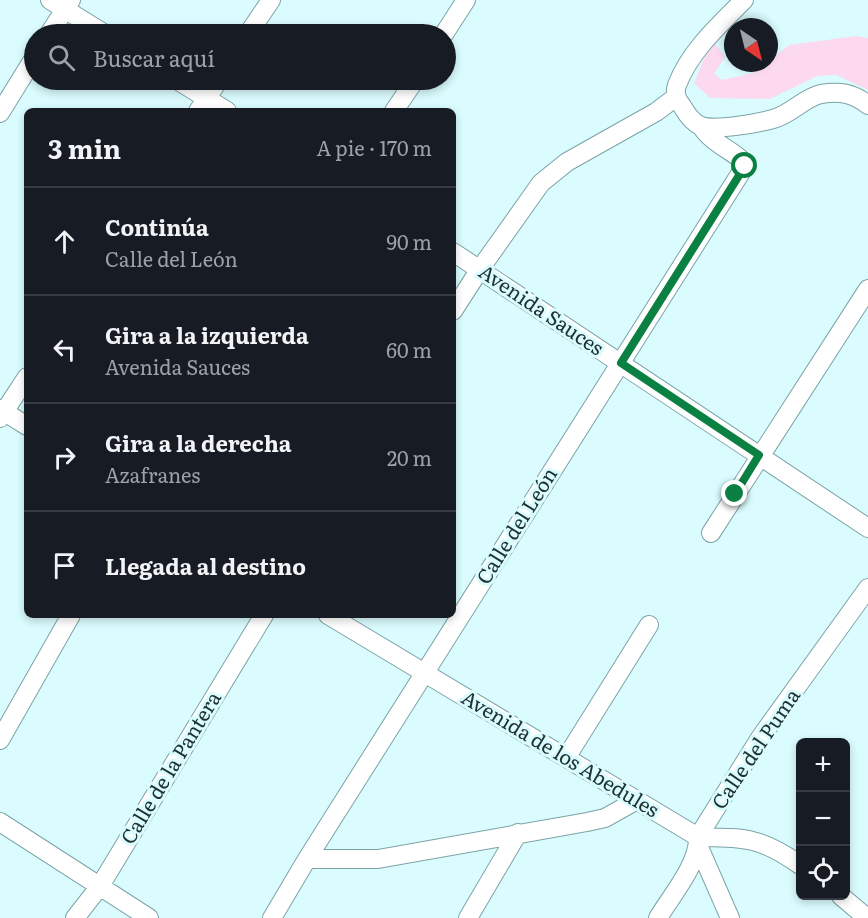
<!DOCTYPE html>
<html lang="es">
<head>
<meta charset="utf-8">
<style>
  :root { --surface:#171b24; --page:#242831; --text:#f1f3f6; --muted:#9ea1a6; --line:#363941 }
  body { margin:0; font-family:Literata,serif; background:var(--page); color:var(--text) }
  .controls { position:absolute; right:18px; bottom:18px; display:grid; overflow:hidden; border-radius:9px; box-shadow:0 3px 9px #0003 }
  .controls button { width:54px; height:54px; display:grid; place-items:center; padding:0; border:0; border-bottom:2px solid var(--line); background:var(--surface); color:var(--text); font:30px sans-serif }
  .compass { position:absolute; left:724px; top:18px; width:54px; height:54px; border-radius:50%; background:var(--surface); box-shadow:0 3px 9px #0003; rotate:145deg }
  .stop { position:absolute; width:18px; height:18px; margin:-14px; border:4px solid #0b8043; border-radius:50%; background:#fff }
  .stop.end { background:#0b8043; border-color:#fff; box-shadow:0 2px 6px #0008 }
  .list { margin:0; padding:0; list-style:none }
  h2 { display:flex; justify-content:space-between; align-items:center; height:78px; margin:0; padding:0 24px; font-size:26px }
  h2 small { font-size:20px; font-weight:400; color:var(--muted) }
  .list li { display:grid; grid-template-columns:39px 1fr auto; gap:18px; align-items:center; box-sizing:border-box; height:108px; padding:0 24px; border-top:2px solid var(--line) }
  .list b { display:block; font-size:22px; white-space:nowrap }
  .list p { margin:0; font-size:20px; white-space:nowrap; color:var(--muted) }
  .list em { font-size:20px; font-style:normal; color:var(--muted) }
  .icon { flex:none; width:33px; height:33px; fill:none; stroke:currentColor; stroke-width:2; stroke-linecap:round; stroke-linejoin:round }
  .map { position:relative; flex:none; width:868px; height:918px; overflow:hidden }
  .search { position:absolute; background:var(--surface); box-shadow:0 3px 9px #0003; left:24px; top:24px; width:432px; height:66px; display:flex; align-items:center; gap:15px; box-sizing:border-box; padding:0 21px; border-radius:33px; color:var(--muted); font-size:22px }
  .panel { position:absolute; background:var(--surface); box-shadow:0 3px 9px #0003; left:24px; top:108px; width:432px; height:510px; border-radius:9px }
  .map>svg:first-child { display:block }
</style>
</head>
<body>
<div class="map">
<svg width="868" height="918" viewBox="0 0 868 918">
  <rect width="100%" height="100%" fill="#dafcfe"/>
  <path fill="#fcd9ef" d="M 856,36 L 868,38 L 868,90 L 836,75 L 817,76 L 770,99 L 710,98 L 694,83 L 705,56 L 715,44 L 725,57 L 714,74 L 722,80 L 753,73 L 789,45 Z"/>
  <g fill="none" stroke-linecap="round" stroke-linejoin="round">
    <defs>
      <path id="street" d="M 50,0 L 105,34
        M 744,0 C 719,25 690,51 677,85 C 674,94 677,100 682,106 C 686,113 693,123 701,126 C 716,131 758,123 773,119 C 792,114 803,98 821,94 C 840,91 853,93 868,105
        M 49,34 L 71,0
        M 248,34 L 271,0
        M 444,34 L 466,0
        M 177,80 L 227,111
        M 198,111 L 219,80
        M 394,111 L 415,80
        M 0,113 L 34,58
        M 453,252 L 868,528
        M 453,311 L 480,269 L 541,183 L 567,162 L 656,112 L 676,97
        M 0,409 L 27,426
        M 0,418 L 27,377
        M 711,533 L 868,289
        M 328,615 L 698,837 C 746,838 760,837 800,865
        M 0,740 L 71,615
        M 566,758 L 649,625
        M 0,822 L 149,918
        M 698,845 L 730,918
        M 307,859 L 378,859 L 587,822 L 605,818 L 637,800
        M 841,896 L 867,918
        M 75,918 L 100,886 L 264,615
        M 272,918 L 307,859 L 745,166 C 742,154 712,145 701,126
        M 468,918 L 518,833
        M 658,918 C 671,896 699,864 698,837 L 760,738 L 868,588"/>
    </defs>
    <use href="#street" stroke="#7ba3a6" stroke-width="20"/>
    <use href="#street" stroke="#fff" stroke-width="18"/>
  </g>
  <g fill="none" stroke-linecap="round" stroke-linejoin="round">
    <path stroke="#0b8043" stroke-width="8" d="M 735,494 L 759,455 L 621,363 L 745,166"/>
  </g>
  <g text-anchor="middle" stroke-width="6" stroke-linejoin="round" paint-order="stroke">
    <g font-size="20" fill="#1f3031" stroke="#dafcfe">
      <text transform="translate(541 310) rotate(34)" y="7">Avenida Sauces</text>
      <text transform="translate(517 526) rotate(-58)" y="7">Calle del León</text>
      <text transform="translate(756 749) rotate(-56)" y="7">Calle del Puma</text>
      <text transform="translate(560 754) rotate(31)" y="7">Avenida de los Abedules</text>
      <text transform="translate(171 768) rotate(-59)" y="7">Calle de la Pantera</text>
    </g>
  </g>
</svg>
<div class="controls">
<button>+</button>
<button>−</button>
<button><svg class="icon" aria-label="locate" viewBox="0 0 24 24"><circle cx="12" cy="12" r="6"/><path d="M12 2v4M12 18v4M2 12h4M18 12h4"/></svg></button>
</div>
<svg class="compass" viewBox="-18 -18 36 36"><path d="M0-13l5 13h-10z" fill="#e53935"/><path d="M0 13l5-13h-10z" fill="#9ea1a6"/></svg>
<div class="stop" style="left:745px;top:166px"></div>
<div class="stop end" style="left:735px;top:494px"></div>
<div class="search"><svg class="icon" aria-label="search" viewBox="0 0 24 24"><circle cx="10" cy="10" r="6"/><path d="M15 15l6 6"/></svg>Buscar aquí</div>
<section class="panel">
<h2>3 min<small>A pie · 170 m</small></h2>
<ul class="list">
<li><svg class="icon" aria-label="ahead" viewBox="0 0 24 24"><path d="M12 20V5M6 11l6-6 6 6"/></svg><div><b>Continúa</b><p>Calle del León</p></div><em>90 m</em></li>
<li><svg class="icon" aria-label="left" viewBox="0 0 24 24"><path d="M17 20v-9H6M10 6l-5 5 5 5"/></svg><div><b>Gira a la izquierda</b><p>Avenida Sauces</p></div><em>60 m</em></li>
<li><svg class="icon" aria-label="right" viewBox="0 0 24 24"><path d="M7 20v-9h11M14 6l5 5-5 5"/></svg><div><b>Gira a la derecha</b><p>Azafranes</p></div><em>20 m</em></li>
<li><svg class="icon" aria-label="arrive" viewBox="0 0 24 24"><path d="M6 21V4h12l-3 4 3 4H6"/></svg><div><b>Llegada al destino</b></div></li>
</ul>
</section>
</div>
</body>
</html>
